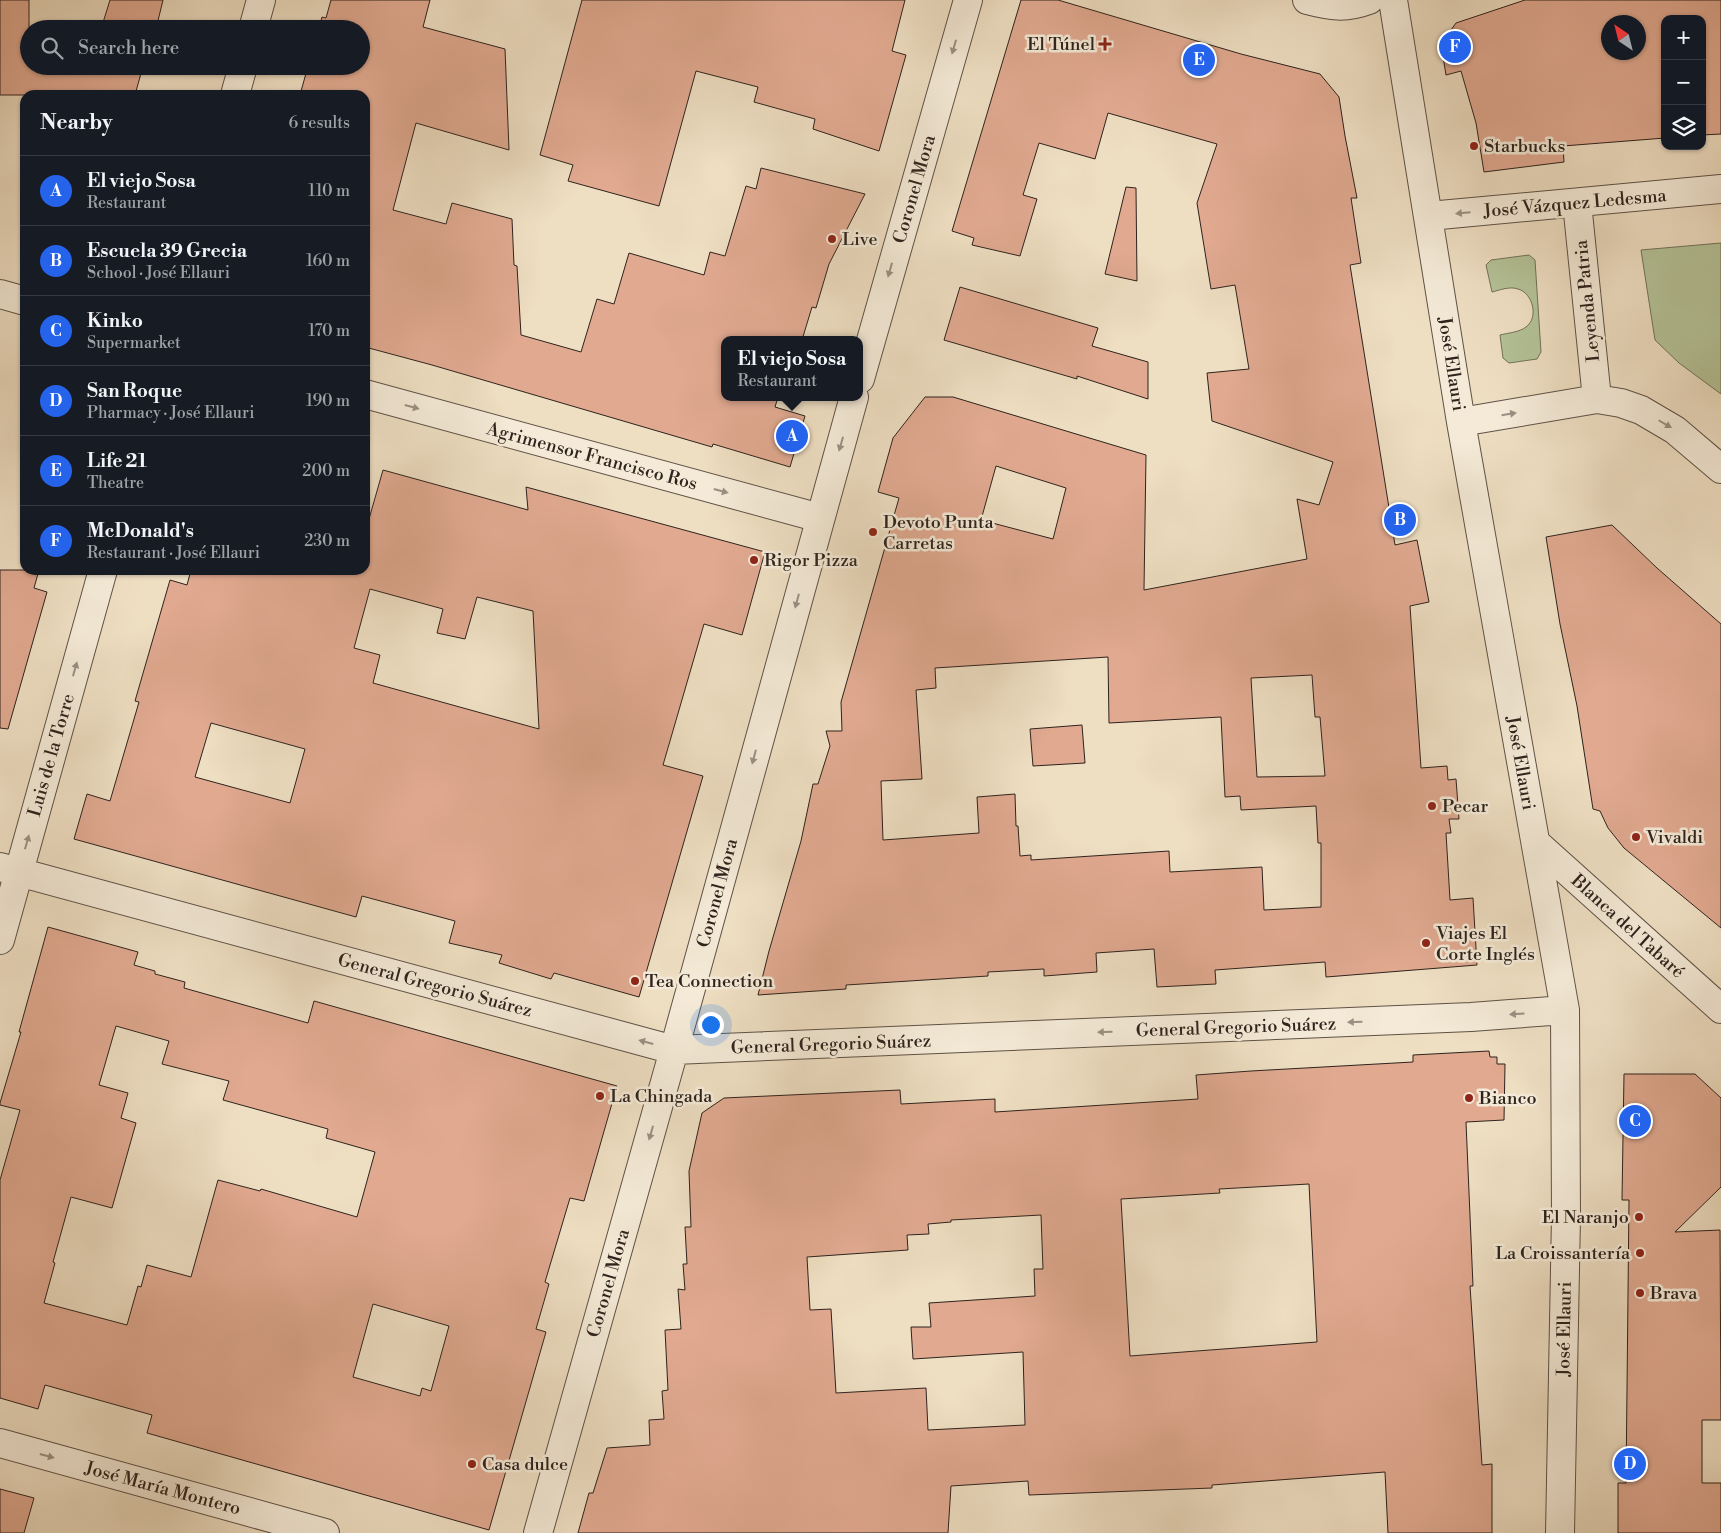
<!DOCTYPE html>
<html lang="en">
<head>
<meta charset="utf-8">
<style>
  :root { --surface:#171b24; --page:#20242c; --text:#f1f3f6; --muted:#9ea1a6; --line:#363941; --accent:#2563eb }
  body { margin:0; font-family:"Libre Bodoni",serif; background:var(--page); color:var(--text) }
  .controls { position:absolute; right:15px; top:15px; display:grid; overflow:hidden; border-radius:10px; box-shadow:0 1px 4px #0004 }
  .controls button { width:45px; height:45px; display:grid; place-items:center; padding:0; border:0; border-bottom:1px solid var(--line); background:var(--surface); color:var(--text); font:25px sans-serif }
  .compass { position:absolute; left:1601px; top:15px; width:45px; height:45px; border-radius:50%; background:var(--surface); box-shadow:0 1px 4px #0004; rotate:325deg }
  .you { position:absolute; left:710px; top:1024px; width:18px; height:18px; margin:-12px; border:4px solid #fff; border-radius:50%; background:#1a73e8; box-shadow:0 0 0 8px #1a73e833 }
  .badge { display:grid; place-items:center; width:32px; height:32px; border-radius:50%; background:var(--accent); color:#fff; font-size:16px; font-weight:700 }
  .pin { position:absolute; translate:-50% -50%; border:2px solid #fff; box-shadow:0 1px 5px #0006 }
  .popup { position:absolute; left:721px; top:336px; width:142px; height:65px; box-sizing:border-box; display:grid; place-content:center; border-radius:10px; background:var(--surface); filter:drop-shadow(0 1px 4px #0005); font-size:16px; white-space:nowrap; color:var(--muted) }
  .popup b { font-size:19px; color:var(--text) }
  .popup::after { content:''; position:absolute; left:50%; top:100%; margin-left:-10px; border:10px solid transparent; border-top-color:var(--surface) }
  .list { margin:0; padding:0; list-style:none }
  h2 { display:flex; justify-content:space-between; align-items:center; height:65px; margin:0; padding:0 20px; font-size:21px }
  h2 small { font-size:16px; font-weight:400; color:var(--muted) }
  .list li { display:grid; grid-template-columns:32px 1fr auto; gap:15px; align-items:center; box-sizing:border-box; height:70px; padding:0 20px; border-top:1px solid var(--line) }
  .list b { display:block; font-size:19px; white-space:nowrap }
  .list p { margin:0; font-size:16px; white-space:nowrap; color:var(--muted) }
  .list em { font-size:16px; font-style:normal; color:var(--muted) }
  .icon { flex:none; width:28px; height:28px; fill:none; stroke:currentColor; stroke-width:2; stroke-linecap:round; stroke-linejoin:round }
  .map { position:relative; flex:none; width:1721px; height:1533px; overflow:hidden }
  .search { position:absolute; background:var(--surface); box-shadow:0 1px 4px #0004; left:20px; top:20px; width:350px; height:55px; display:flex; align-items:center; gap:12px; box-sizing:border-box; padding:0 18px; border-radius:28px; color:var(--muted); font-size:19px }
  .panel { position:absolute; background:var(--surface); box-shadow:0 1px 4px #0004; left:20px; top:90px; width:350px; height:485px; border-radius:15px }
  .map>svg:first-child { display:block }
</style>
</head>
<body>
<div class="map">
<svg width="1721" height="1533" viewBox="0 0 1721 1533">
  <rect width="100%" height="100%" fill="#eedec2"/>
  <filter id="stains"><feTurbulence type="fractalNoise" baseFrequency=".004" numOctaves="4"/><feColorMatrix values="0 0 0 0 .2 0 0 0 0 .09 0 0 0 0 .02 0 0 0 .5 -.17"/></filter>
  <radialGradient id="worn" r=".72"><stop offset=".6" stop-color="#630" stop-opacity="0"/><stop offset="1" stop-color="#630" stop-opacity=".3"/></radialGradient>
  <path fill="#b4c297" stroke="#71725a" d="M 1721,243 L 1721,394 L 1679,363 L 1655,340 L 1641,250 Z
    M 1529,255 L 1535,260 L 1541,352 L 1537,359 L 1509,363 L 1503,358 L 1500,335 C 1508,333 1520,332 1526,327 C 1539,318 1533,293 1518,289 C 1510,286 1500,290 1492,292 L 1486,265 L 1491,260 Z"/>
  <path fill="#e0a990" stroke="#2e231d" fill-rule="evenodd" d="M 0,0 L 29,0 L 29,66 L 143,66 L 135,95 L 0,95 Z
    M 110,0 L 163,0 L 156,29 L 101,29 Z
    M 331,0 L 430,0 L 423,27 L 505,49 L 509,150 L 416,123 L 393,210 L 446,224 L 452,203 L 512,219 L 514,265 L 517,266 L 521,335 L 581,352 L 597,299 L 614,304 L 629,253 L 704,275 L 710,252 L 725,256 L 746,186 L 756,189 L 761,168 L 865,194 L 829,264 L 816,308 L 812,307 L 802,340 L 724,340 L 724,397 L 778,397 L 775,407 L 805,416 L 790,467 L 713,444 L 712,447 L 432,365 L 365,347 L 365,95 L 300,95 L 308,66 L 361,66 L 361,29 L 319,29 L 322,17 L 326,18 Z
    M 582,0 L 905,0 L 892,51 L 906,55 L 879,151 L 813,129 L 815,119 L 754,102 L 758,87 L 696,71 L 659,206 L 568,181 L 573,165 L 540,155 Z
    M 1021,0 L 1058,0 L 1241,54 L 1320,74 L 1339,97 L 1345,136 L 1357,198 L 1351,198 L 1361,263 L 1350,265 L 1395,545 L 1417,540 L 1429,602 L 1410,606 L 1421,768 L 1447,766 L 1448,780 L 1456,779 L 1459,819 L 1449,819 L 1451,833 L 1446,833 L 1450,900 L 1473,898 L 1477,965 L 1326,977 L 1325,962 L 1215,970 L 1216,984 L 1157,987 L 1154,949 L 1096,953 L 1097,972 L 1044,976 L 1044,969 L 988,972 L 988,976 L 846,985 L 846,989 L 758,995 L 769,951 L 801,841 L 813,784 L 818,784 L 830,746 L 826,731 L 842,731 L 841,702 L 899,498 L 878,492 L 893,438 L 925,397 L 953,397 L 1146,455 L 1144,590 L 1307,559 L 1297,499 L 1319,505 L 1333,462 L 1212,421 L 1207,373 L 1249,369 L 1235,285 L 1211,289 L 1197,203 L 1217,144 L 1108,113 L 1095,159 L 1039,143 L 1023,195 L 1037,199 L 1020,256 L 972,245 L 974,238 L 952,231 ZM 996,466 L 1066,488 L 1053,539 L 981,520 ZM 1108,657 L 1109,723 L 1221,717 L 1225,797 L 1240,796 L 1241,810 L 1316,806 L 1318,843 L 1321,843 L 1321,907 L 1264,910 L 1262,867 L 1170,872 L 1169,851 L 1031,860 L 1031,855 L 1020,856 L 1018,826 L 1016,826 L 1015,794 L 977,797 L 979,833 L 883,840 L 881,781 L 922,779 L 916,690 L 936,688 L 935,668 ZM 1312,675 L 1315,717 L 1320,717 L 1325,776 L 1257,777 L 1251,678 Z
    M 1525,0 L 1721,0 L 1721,134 L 1702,135 L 1702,19 L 1665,19 L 1665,138 L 1563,146 L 1564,162 L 1484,172 L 1476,123 L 1461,71 L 1446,75 L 1441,44 L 1456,23 ZM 1608,22 L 1638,22 L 1638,52 L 1608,52 Z
    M 1126,187 L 1136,188 L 1137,281 L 1105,274 Z
    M 960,287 L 1098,328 L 1092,346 L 1148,362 L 1148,399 L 1077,376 L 1077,379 L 944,340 Z
    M 383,470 L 528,510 L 526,487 L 765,552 L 742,635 L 704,624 L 663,765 L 703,776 L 639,997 L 554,973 L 551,979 L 499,963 L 502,955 L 449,943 L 455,921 L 362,896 L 356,917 L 74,839 L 87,794 L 110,801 L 139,702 L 135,701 L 170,580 L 187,585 L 191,570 L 365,570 L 365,533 ZM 370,589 L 443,609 L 437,633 L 465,639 L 477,597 L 533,611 L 539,729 L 373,683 L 380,655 L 354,648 ZM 211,723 L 305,749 L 290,803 L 195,777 Z
    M 1612,525 L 1657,568 L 1721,624 L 1721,928 L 1624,848 L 1608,828 L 1600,811 L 1593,809 L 1577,706 L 1560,624 L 1546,537 Z
    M 0,570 L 39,570 L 34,588 L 47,592 L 8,729 L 0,728 Z
    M 1082,725 L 1085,763 L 1033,766 L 1030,729 Z
    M 48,927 L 138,952 L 134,965 L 155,971 L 155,974 L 185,982 L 184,988 L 308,1023 L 314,1001 L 617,1086 L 584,1201 L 570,1198 L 545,1282 L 549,1284 L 536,1329 L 546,1332 L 489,1530 L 147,1433 L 152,1415 L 45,1385 L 38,1409 L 0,1398 L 0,1180 L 20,1110 L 0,1105 L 0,1103 L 21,1032 L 19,1032 ZM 116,1026 L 169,1041 L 162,1064 L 229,1081 L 223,1100 L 328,1129 L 326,1138 L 375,1152 L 357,1217 L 261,1189 L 260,1191 L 218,1180 L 191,1277 L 147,1265 L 141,1287 L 138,1286 L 127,1325 L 44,1303 L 55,1263 L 53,1262 L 71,1197 L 112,1208 L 136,1123 L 121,1118 L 128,1093 L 99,1085 ZM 373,1304 L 449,1326 L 431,1391 L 422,1388 L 420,1396 L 353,1377 Z
    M 1489,1051 L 1490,1057 L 1497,1057 L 1497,1064 L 1505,1064 L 1504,1120 L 1466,1122 L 1473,1286 L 1470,1286 L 1482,1465 L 1492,1464 L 1492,1533 L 1388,1533 L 1385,1472 L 1212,1485 L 1212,1488 L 1029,1495 L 1028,1481 L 951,1486 L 948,1533 L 578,1533 L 589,1493 L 593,1493 L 607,1448 L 650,1445 L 649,1420 L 664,1419 L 662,1391 L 668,1390 L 665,1330 L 681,1329 L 678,1289 L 685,1290 L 683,1264 L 687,1264 L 685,1227 L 691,1227 L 689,1171 L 702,1113 L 724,1098 L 900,1090 L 901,1104 L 995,1099 L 995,1112 L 1198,1099 L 1196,1075 L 1251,1071 L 1413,1062 L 1413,1055 ZM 1309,1184 L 1317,1342 L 1130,1356 L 1121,1199 L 1220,1193 L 1219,1189 ZM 1041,1215 L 1043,1269 L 1034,1269 L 1035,1296 L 929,1303 L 931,1327 L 911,1327 L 913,1359 L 1023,1352 L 1025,1425 L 928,1430 L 926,1388 L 836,1393 L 831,1309 L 810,1310 L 807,1257 L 908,1250 L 907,1235 L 929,1234 L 928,1224 L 951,1222 L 951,1220 Z
    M 1624,1074 L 1695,1074 L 1721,1098 L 1721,1187 L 1675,1232 L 1720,1230 L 1721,1420 L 1702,1420 L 1702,1483 L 1721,1483 L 1721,1533 L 1618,1533 L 1618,1483 L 1626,1483 L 1629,1200 L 1622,1200 Z
    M 0,1489 L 34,1498 L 24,1533 L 0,1533 Z"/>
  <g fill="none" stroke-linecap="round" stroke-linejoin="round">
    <defs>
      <path id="minor" d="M 1307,0 C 1330,6 1345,9 1369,0
        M 1393,0 L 1461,422 L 1565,1010 L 1566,1216 L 1560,1533
        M 253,29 L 261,0
        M 235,95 L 243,66
        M 1577,203 L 1597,399
        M 1429,216 L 1721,189
        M 0,294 L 25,301
        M 860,379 L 968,0
        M 365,394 L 820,518
        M 1461,422 L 1597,399 L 1621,403 L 1641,410 L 1675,430 L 1721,469
        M 1536,843 L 1721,1009
        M 0,867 L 674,1050 L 1471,1017 L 1565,1010
        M 0,940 L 103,570
        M 0,1443 L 325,1533
        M 538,1533 L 674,1050 L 854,397"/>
    </defs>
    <use href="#minor" stroke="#5e5246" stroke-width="30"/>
    <use href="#minor" stroke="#f4ead7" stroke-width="28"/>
  </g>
  <defs><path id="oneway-solid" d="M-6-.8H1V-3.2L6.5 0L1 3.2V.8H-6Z" transform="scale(1.25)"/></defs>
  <g fill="#9b9083">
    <use href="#oneway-solid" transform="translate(954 47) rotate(106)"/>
    <use href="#oneway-solid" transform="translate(1463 213) rotate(175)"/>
    <use href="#oneway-solid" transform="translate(890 270) rotate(106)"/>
    <use href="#oneway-solid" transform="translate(412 407) rotate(15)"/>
    <use href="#oneway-solid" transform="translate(1509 414) rotate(-9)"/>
    <use href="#oneway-solid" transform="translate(1665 424) rotate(30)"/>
    <use href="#oneway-solid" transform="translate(841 444) rotate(106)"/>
    <use href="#oneway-solid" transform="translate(721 491) rotate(15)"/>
    <use href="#oneway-solid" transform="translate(797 601) rotate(105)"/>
    <use href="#oneway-solid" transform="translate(75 669) rotate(-74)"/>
    <use href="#oneway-solid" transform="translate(754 757) rotate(105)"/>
    <use href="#oneway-solid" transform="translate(27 842) rotate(-74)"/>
    <use href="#oneway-solid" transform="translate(1517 1014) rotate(176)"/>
    <use href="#oneway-solid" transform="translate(1355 1022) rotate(178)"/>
    <use href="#oneway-solid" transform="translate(1105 1032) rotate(178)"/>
    <use href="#oneway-solid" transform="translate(646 1042) rotate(-165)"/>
    <use href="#oneway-solid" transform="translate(651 1133) rotate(106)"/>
    <use href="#oneway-solid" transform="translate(47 1456) rotate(15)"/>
  </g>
  <g fill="#8f2418" stroke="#f4ead7" stroke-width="2">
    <path d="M1102.5 36.5h5v5h5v5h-5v5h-5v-5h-5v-5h5z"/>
    <circle cx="1474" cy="146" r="5"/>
    <circle cx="832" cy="239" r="5"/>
    <circle cx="873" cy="532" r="5"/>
    <circle cx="754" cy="560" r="5"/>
    <circle cx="1432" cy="806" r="5"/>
    <circle cx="1636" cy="837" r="5"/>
    <circle cx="1426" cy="943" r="5"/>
    <circle cx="635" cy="981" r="5"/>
    <circle cx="600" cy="1096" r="5"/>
    <circle cx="1469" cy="1098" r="5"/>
    <circle cx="1639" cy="1217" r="5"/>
    <circle cx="1640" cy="1253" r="5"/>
    <circle cx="1640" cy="1293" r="5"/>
    <circle cx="472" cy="1464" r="5"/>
  </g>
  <g text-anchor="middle" stroke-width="5" stroke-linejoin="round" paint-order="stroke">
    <g font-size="18" fill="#2e231d" stroke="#f4ead7" text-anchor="start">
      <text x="1095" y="50" text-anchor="end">El Túnel</text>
      <text x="1484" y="152">Starbucks</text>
      <text x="842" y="245">Live</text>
      <text x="883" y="528">Devoto Punta<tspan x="883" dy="21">Carretas</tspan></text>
      <text x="764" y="566">Rigor Pizza</text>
      <text x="1442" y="812">Pecar</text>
      <text x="1646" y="843">Vivaldi</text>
      <text x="1436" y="939">Viajes El<tspan x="1436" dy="21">Corte Inglés</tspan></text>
      <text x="645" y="987">Tea Connection</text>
      <text x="610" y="1102">La Chingada</text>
      <text x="1479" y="1104">Bianco</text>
      <text x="1629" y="1223" text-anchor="end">El Naranjo</text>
      <text x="1630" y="1259" text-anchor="end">La Croissantería</text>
      <text x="1650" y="1299">Brava</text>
      <text x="482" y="1470">Casa dulce</text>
    </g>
    <g font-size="18" fill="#2e231d" stroke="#f4ead7">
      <text transform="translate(914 189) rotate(-74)" y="6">Coronel Mora</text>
      <text transform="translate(1575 203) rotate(-5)" y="6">José Vázquez Ledesma</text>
      <text transform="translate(1587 301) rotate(-96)" y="6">Leyenda Patria</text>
      <text transform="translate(1452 364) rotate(81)" y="6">José Ellauri</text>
      <text transform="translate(592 456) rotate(15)" y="6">Agrimensor Francisco Ros</text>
      <text transform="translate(51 755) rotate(-74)" y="6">Luis de la Torre</text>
      <text transform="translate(1521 763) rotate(80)" y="6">José Ellauri</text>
      <text transform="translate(717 893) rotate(-75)" y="6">Coronel Mora</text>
      <text transform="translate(1628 926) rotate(42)" y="6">Blanca del Tabaré</text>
      <text transform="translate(435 985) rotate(15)" y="6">General Gregorio Suárez</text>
      <text transform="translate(1236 1027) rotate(-2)" y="6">General Gregorio Suárez</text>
      <text transform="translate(831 1044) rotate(-2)" y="6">General Gregorio Suárez</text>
      <text transform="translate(608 1283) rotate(-74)" y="6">Coronel Mora</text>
      <text transform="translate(1564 1329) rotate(-89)" y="6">José Ellauri</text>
      <text transform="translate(163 1488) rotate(15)" y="6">José María Montero</text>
    </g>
  </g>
  <rect width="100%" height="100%" filter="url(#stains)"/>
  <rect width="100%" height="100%" fill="url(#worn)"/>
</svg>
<div class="controls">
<button>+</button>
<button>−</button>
<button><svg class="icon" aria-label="layers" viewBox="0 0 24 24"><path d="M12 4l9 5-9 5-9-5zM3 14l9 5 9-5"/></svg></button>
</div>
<svg class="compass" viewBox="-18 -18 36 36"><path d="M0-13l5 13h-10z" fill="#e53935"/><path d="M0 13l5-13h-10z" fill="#9ea1a6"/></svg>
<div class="you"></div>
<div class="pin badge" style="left:792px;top:436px">A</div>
<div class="popup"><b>El viejo Sosa</b>Restaurant</div>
<div class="pin badge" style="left:1400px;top:520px">B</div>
<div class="pin badge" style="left:1635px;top:1121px">C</div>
<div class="pin badge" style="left:1630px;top:1464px">D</div>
<div class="pin badge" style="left:1199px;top:60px">E</div>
<div class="pin badge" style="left:1455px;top:47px">F</div>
<div class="search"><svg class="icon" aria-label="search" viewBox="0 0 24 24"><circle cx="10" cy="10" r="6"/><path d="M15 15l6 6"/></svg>Search here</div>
<section class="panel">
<h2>Nearby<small>6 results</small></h2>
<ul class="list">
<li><span class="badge">A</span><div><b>El viejo Sosa</b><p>Restaurant</p></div><em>110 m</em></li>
<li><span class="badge">B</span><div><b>Escuela 39 Grecia</b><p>School · José Ellauri</p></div><em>160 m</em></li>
<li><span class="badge">C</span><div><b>Kinko</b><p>Supermarket</p></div><em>170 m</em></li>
<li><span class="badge">D</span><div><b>San Roque</b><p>Pharmacy · José Ellauri</p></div><em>190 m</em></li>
<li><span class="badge">E</span><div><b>Life 21</b><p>Theatre</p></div><em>200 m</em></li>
<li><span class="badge">F</span><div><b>McDonald's</b><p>Restaurant · José Ellauri</p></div><em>230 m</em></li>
</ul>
</section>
</div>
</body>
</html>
